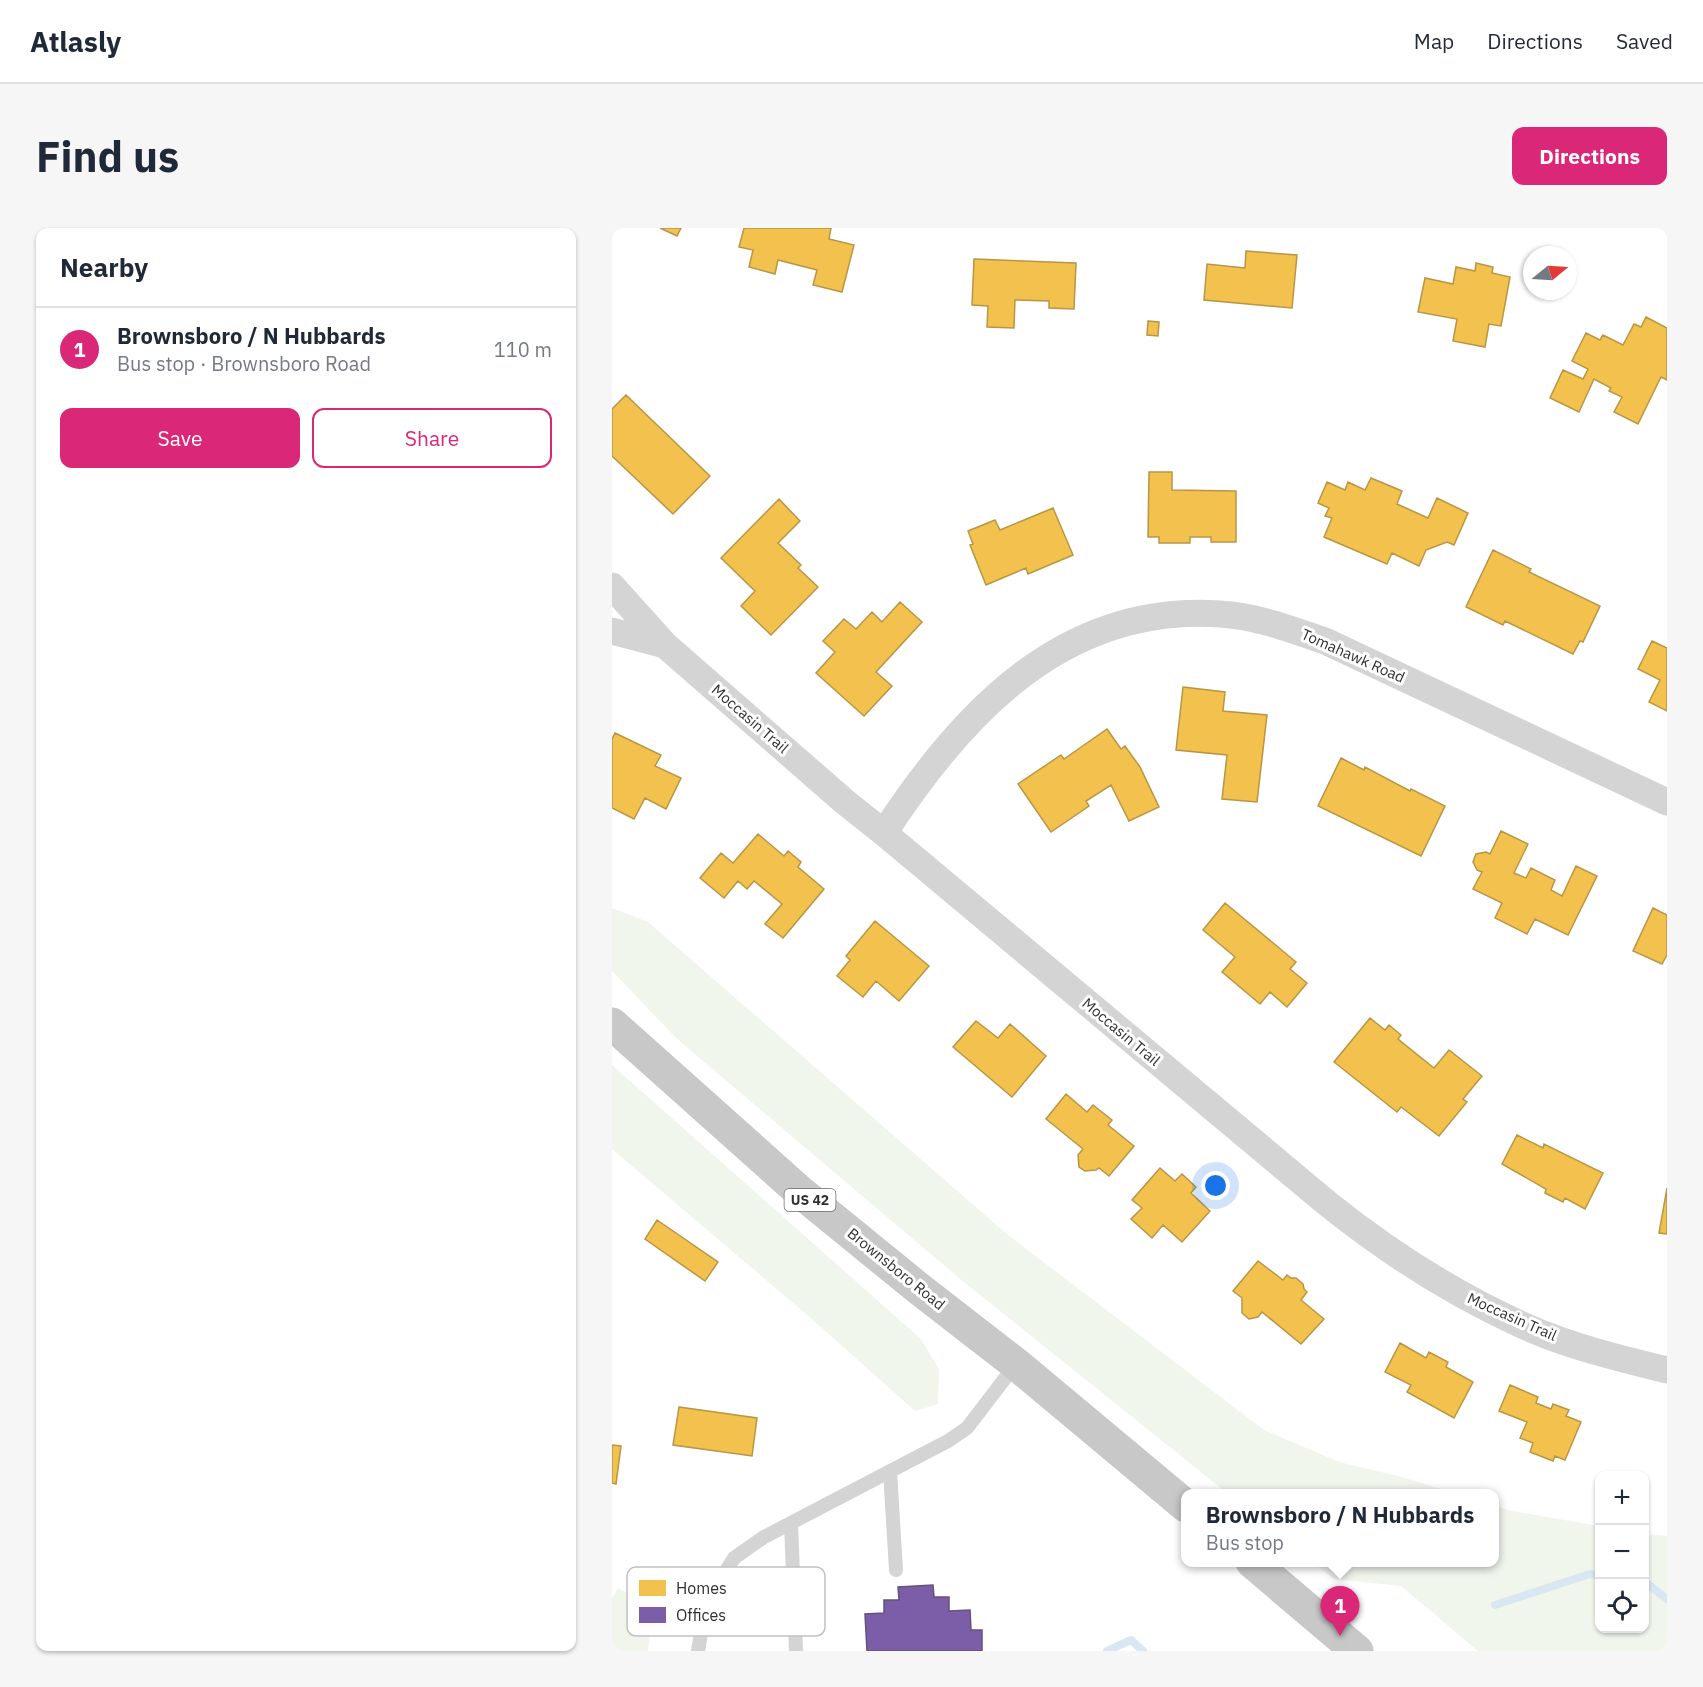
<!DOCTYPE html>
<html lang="en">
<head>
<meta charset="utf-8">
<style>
  :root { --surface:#fff; --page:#f6f6f7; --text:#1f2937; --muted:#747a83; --line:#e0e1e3; --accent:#db2777 }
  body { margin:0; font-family:"IBM Plex Sans",sans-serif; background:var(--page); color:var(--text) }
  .controls { position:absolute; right:18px; bottom:18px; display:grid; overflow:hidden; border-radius:12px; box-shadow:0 2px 4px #0004 }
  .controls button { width:54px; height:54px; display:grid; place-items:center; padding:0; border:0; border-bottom:2px solid var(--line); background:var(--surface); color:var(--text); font:30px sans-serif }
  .compass { position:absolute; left:911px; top:18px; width:54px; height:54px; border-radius:50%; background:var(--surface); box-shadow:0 2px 4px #0004; rotate:72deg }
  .you { position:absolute; left:604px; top:958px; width:21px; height:21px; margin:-15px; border:4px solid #fff; border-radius:50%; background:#1a73e8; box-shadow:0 0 0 9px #1a73e833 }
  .badge { display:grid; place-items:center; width:39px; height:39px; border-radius:50%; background:var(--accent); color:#fff; font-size:20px; font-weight:700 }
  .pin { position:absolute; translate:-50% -50px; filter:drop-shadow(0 2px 3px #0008) }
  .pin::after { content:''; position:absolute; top:32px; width:21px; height:18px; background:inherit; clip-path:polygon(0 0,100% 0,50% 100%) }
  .popup { position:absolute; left:569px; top:1261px; width:318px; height:78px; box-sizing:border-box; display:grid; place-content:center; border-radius:12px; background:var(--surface); filter:drop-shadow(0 2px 4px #0005); font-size:20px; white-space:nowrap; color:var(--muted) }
  .popup b { font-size:22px; color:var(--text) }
  .popup::after { content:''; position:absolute; left:50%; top:100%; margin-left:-12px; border:12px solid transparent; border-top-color:var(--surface) }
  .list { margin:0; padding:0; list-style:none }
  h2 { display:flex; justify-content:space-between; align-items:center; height:78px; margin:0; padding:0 24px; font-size:26px }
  h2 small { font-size:20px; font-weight:400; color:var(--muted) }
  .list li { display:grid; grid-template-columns:39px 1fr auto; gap:18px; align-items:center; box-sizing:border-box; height:84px; padding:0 24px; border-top:2px solid var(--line) }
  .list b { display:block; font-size:22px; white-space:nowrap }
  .list p { margin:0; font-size:20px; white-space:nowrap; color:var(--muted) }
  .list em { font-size:20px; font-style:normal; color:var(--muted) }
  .actions { display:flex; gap:12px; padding:18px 24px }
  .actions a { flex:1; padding:14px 0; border:2px solid var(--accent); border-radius:12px; text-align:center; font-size:21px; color:var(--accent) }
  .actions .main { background:var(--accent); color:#fff }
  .icon { flex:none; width:33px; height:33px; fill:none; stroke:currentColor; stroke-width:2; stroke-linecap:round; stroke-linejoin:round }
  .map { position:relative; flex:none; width:1055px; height:1423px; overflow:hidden; border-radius:12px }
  header { display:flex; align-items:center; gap:36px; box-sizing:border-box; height:84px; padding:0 30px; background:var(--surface); border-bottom:2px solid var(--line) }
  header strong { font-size:28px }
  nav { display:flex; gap:33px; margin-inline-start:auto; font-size:21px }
  .intro { display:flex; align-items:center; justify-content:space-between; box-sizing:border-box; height:144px; padding:0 36px }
  h1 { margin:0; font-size:42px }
  .button { padding:15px 27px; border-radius:12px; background:var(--accent); color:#fff; font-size:21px; font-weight:700 }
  main { display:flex; gap:36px; padding:0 36px }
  aside { flex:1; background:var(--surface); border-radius:12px; box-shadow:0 2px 4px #0004 }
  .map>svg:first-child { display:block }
</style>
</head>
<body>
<header>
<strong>Atlasly</strong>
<nav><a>Map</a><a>Directions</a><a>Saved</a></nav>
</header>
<div class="intro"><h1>Find us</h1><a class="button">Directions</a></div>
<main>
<aside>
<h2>Nearby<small></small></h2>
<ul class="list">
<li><span class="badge">1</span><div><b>Brownsboro / N Hubbards</b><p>Bus stop · Brownsboro Road</p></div><em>110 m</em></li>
</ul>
<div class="actions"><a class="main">Save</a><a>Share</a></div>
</aside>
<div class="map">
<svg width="1055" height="1423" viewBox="0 0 1055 1423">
  <rect width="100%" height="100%" fill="#fff"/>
  <path fill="#f1f6ed" d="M 0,680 L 36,694 L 396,1007 L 652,1202 L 727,1234 L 790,1249 L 843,1265 L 615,1265 L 347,1050 L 64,810 L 0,743 Z
    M 0,837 L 309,1111 L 327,1141 L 326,1176 L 303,1183 L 201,1092 L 0,921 Z
    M 883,1278 L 900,1283 L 987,1298 L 987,1400 L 1032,1400 L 1033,1306 L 1055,1308 L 1055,1423 L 866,1423 L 789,1358 L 722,1351 L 701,1335 L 882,1334 Z
    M 6,1360 L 41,1380 L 36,1423 L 0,1423 L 0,1370 Z"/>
  <path fill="#f2c14e" stroke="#b89645" stroke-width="1.5" d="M 48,0 L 69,0 L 65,8 Z
    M 132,0 L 219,0 L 217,11 L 242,17 L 230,64 L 201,57 L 205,42 L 166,32 L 163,46 L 137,39 L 141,22 L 127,19 Z
    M 634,23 L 685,27 L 680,80 L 592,72 L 595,36 L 633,40 Z
    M 362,31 L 464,35 L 462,81 L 437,80 L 437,73 L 403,72 L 402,100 L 375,99 L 376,78 L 360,77 Z
    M 864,35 L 881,39 L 880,45 L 898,49 L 889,98 L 877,96 L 873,119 L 841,113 L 845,91 L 806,84 L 813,50 L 841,56 L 844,39 L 863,43 Z
    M 1034,89 L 1055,100 L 1055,152 L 1049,149 L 1026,196 L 1002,184 L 1010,169 L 997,163 L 999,160 L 982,151 L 967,184 L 938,170 L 951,142 L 971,151 L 976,141 L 960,133 L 974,105 L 988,112 L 991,107 L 1011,117 L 1022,96 L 1029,99 Z
    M 536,93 L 547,94 L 546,108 L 535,107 Z
    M 14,167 L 98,248 L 61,286 L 0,228 L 0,181 Z
    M 537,244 L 560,244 L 560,262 L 624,263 L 624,314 L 599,314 L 599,309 L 578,309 L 578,315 L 547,315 L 547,309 L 536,309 Z
    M 759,250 L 790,263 L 785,276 L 816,290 L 825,270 L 856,285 L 842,317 L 835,314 L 814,322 L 807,338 L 780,325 L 775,336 L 712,309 L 720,290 L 713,288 L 717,280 L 706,275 L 715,254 L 733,262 L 736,254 L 753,262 Z
    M 167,271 L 188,293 L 166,315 L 189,337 L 186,340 L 206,359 L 159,407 L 129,378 L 143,363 L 109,330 Z
    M 441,280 L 461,327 L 416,346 L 414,340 L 374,357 L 358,317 L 361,316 L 356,303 L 383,292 L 388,302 Z
    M 881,322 L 919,341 L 917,344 L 988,378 L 971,414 L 968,413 L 961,426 L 893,393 L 891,397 L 854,379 Z
    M 288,374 L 310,394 L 264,444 L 280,458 L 252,488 L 204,445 L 223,424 L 211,413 L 232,391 L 244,401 L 260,384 L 270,394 Z
    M 1040,413 L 1055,420 L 1055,483 L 1037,474 L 1048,452 L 1026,441 Z
    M 571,459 L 613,464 L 611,483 L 655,487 L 645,574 L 610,571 L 615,527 L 564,522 Z
    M 495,501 L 509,521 L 513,518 L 528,539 L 547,579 L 517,593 L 499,557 L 474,573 L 477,578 L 439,604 L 406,556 L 449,527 L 452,531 Z
    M 3,505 L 49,527 L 43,538 L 69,550 L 54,581 L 33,570 L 22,591 L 0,580 L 0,511 Z
    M 729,530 L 752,542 L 753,539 L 798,563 L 799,561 L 833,578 L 809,628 L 706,578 Z
    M 889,603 L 916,616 L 902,645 L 914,650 L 919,640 L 943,652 L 939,662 L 950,668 L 964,638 L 985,648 L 956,707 L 923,691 L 915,706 L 883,690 L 890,675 L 861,661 L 870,644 L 865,642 L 861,634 L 864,626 L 874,624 L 878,626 Z
    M 146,606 L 172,628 L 176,623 L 189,634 L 186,639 L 212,661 L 171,710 L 153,696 L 170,676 L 142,653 L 135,661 L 126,653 L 112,670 L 88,650 L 109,625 L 121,635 Z
    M 613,675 L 684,734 L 678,741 L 695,755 L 675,779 L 658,764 L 648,776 L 610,744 L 623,729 L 591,702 Z
    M 1041,680 L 1055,687 L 1055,727 L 1050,736 L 1021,723 Z
    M 263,693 L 317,738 L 287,773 L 264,753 L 251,769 L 225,748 L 238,732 L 234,728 Z
    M 758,790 L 773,802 L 777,797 L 789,807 L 786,811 L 822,840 L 837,822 L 870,848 L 851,871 L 855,874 L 827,908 L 789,879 L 785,884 L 722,834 Z
    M 364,793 L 386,810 L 398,796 L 434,828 L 400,869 L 341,819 Z
    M 454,866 L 475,884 L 481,877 L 500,892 L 496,897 L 522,918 L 497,948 L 487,940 L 484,942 L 473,943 L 467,939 L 466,927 L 471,921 L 434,891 Z
    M 905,907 L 931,920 L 932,916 L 991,945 L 973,981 L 953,970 L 951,974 L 933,965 L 934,961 L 890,936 Z
    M 548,940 L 563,953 L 570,946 L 584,959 L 579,965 L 598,983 L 570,1014 L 551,997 L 540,1010 L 519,991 L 530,980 L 520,972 Z
    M 1055,960 L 1055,1006 L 1047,1005 Z
    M 45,992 L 106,1034 L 93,1053 L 33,1011 Z
    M 646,1033 L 671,1052 L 675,1047 L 679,1050 L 684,1050 L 691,1056 L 692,1061 L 695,1064 L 689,1072 L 712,1091 L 689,1116 L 650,1084 L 646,1089 L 637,1091 L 630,1085 L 630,1070 L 621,1063 Z
    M 788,1115 L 814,1130 L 817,1124 L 836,1134 L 834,1139 L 861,1154 L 842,1190 L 795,1164 L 799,1157 L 773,1144 Z
    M 898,1157 L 926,1169 L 924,1175 L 939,1181 L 941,1176 L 957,1182 L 954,1188 L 969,1194 L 953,1232 L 943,1228 L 941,1233 L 918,1224 L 921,1215 L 908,1210 L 915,1194 L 887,1183 Z
    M 67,1179 L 145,1190 L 140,1228 L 61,1217 Z
    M 0,1217 L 9,1218 L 4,1256 L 0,1255 Z"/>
  <path fill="#7b5ea7" stroke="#645083" stroke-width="1.5" d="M 321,1357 L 322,1369 L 337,1369 L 337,1383 L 358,1382 L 359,1402 L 370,1402 L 370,1423 L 255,1423 L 253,1386 L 272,1385 L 272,1372 L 287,1372 L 286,1359 Z"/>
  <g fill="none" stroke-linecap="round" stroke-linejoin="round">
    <path stroke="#d9e7f3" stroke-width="8" d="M 1032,1353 L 1055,1371
      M 883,1377 L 978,1346 L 987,1347
      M 495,1423 L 519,1412 L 531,1423"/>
    <path stroke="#d4d4d4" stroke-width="14" d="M 278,1243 L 284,1342
      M 179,1295 L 184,1423
      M 86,1423 L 94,1376 L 122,1330 L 152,1309 L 336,1213 L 355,1200 L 404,1136"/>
    <path stroke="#d4d4d4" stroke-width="27" d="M 0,358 L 53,417
      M 0,403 L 53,417 L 233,574 L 272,605 L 716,976 C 776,1024 840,1065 910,1097 C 956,1118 1006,1130 1055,1142
      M 272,605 C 350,485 452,375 608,386 C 644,388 678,401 713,413 L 1055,574"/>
    <path stroke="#c8c8c8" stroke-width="33" d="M 0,796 L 187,963 L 306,1060 L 404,1136 L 574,1278
      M 640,1334 L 745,1423"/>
  </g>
  <g text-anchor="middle" stroke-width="6" stroke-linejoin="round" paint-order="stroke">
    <rect fill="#fff" stroke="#6e6e6e" stroke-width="1.5" x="172.5" y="961" width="51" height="22" rx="4.5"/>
    <g font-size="14" font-weight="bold" fill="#303030">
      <text x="198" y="977">US 42</text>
    </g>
    <g font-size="15" fill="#303030" stroke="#fff">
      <text transform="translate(741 428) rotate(24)" y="5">Tomahawk Road</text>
      <text transform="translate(138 491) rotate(41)" y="5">Moccasin Trail</text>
      <text transform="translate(509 804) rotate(40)" y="5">Moccasin Trail</text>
      <text transform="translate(284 1041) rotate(39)" y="5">Brownsboro Road</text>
      <text transform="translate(900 1089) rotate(24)" y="5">Moccasin Trail</text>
    </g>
  </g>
  <rect x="15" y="1339" width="198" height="69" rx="9" fill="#fff" stroke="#c1c1c1" stroke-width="1.5"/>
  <rect x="27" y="1352" width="27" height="16" fill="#f2c14e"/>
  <rect x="27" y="1379" width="27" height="16" fill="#7b5ea7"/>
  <g font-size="16" fill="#303030">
    <text x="64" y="1366">Homes</text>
    <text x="64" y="1393">Offices</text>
  </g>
</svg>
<div class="controls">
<button>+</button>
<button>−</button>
<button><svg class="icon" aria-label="locate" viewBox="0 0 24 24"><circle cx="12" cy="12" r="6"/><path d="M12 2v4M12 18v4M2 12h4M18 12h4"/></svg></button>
</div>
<svg class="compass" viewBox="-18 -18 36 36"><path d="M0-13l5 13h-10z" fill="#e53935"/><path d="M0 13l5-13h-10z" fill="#747a83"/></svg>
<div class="you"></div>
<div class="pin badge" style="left:728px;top:1408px">1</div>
<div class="popup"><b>Brownsboro / N Hubbards</b>Bus stop</div>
</div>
</main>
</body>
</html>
